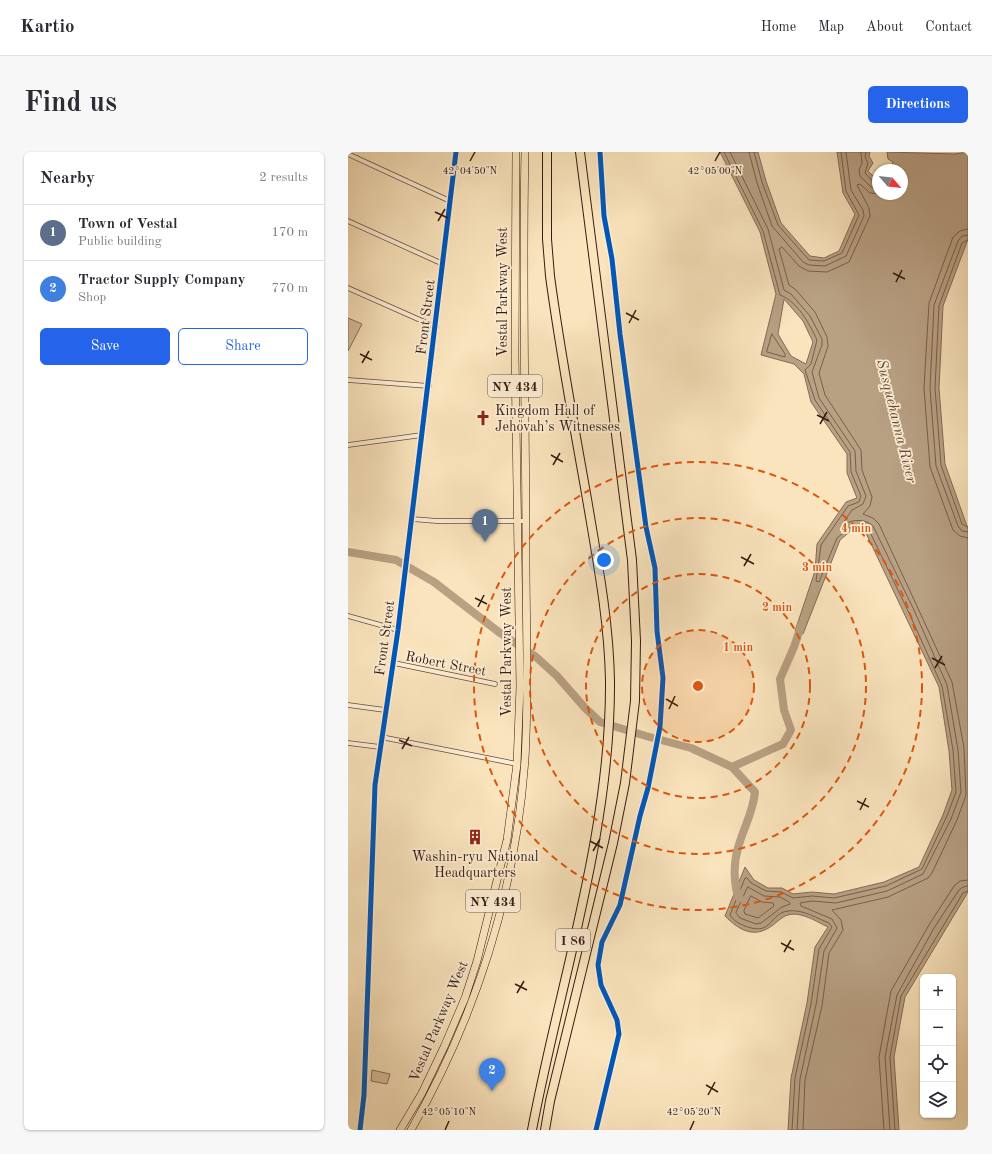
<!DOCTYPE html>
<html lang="en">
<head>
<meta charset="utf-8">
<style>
  :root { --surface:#fff; --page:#f7f7f7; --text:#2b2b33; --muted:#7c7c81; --line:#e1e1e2; --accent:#2563eb }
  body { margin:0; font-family:"Old Standard TT",serif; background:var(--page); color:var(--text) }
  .controls { position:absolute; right:12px; bottom:12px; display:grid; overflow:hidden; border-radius:6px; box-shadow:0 1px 3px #0004 }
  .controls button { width:36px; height:36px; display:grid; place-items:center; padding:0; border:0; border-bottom:1px solid var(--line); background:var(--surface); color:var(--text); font:20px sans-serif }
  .compass { position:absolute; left:524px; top:12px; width:36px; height:36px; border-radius:50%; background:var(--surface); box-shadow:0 1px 3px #0004; rotate:118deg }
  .you { position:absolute; left:256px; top:408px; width:14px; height:14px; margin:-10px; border:3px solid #fff; border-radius:50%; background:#1a73e8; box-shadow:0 0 0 6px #1a73e833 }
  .badge { display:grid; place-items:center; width:26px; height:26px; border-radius:50%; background:var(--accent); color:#fff; font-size:13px; font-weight:700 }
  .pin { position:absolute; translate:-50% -33px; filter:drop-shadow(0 1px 2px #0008) }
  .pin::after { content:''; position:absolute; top:21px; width:14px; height:12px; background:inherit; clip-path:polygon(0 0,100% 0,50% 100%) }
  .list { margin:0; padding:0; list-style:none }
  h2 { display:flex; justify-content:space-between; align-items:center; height:52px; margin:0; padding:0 16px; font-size:17px }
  h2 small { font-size:13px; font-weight:400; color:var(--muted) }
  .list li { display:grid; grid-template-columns:26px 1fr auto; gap:12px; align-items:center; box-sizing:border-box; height:56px; padding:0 16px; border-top:1px solid var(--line) }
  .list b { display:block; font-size:15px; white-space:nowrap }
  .list p { margin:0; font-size:13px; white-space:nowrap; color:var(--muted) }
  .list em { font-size:13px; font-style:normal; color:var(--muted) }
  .actions { display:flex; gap:8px; padding:12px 16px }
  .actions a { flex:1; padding:9px 0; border:1px solid var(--accent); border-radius:6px; text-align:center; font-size:14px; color:var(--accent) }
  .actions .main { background:var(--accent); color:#fff }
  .icon { flex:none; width:22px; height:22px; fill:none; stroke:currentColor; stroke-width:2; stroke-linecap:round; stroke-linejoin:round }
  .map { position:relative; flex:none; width:620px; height:978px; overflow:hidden; border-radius:6px }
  header { display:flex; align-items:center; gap:24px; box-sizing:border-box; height:56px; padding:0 20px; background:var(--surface); border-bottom:1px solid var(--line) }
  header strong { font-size:19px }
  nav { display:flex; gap:22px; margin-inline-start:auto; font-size:14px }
  .intro { display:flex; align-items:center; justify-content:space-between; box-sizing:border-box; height:96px; padding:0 24px }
  h1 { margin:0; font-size:28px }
  .button { padding:10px 18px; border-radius:6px; background:var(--accent); color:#fff; font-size:14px; font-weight:700 }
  main { display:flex; gap:24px; padding:0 24px }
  aside { flex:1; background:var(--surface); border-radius:6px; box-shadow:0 1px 3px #0004 }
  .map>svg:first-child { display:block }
</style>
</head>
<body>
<header>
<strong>Kartio</strong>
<nav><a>Home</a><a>Map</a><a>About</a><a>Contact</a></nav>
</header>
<div class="intro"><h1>Find us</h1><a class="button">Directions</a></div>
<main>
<aside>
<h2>Nearby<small>2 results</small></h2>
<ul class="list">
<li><span class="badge" style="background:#5c6f8a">1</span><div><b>Town of Vestal</b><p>Public building</p></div><em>170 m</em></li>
<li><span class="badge" style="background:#3f7fe0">2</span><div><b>Tractor Supply Company</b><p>Shop</p></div><em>770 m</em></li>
</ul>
<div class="actions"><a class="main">Save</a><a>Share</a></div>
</aside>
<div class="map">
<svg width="620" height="978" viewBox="0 0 620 978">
  <rect width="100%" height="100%" fill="#fae4bd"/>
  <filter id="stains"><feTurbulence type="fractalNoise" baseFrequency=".005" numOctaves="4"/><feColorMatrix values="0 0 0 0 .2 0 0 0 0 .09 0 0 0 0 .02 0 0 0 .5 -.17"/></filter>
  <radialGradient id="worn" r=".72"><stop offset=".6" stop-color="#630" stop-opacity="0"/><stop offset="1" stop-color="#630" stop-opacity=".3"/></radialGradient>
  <path fill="#d9c2a0" stroke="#886f59" d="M 0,166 L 14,172 L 0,199 Z
    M 24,918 L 42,922 L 39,932 L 23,929 Z"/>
  <path fill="#b8a083" stroke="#846b56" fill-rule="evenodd" d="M 372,0 L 410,0 L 418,29 L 433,71 L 462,104 L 476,106 L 491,99 L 507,62 L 495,41 L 489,0 L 522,0 L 521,4 L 525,11 L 520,19 L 530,29 L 530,42 L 554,42 L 554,18 L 542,18 L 545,10 L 540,7 L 539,0 L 606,2 L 620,0 L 620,87 L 595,154 L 591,236 L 597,312 L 620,377 L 620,740 L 557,845 L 546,905 L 551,978 L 440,978 L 443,926 L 459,851 L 467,795 L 480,775 C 469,770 453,759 440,763 C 435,764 429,770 425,773 C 407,787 392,779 377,764 L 397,715 L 406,728 L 420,736 L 434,736 L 445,742 L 464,740 L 486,742 L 536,730 L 571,715 L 595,663 L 604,638 L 601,599 L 591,535 L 517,379 L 505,377 L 492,388 L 455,482 L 447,479 L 467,419 L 469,392 L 498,350 L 509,346 L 499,321 L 499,302 L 463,250 L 456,222 L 446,212 L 413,203 L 428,142 L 412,80 ZM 436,147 L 455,169 L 465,190 L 458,212 L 443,204 L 430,182 Z"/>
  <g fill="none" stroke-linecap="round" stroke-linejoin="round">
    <path stroke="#785e4a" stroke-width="1" d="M 376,0 L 415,79 L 432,143 C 450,150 461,171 469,188 L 463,212 L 457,218 L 467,248 L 502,300 L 503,320 L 513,344 L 511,350 L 500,354 L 473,393 L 468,429 L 471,430 L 489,386 L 504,374 L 520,376 L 561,461 L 594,534 L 605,598 L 608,640 L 599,664 L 574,717 L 538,734 L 486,746 L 464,744 L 445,746 L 433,740 L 418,739 L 403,731 L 399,726 L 397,726 L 382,763 C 386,769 390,771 397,774 C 425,785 421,761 440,759 C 455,757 468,766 481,771 L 484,775 L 471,797 L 463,852 L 447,926 L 444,978
      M 382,0 L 420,77 L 436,138 L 443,142 L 462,164 L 474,187 L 474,193 L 464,220 L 471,246 L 507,299 L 508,319 L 518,344 L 515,352 L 504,358 L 495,371 L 497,372 C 505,367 518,367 525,374 L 566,458 L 599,533 L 610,598 L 613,640 L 603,667 L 575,722 L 539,739 L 488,751 L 464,749 L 452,751 L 453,754 L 484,767 L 489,776 L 476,799 L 468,853 L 452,927 L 449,978
      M 401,0 L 409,31 L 424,74 L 455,110 L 461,113 L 477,114 L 498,104 L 516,64 L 515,58 L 503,38 L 498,0
      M 406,0 L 414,30 L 430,73 L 461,108 L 476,109 L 494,101 L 511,63 L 498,39 L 493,0
      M 513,0 L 514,11 L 511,18 L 512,24 L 523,35 L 530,36
      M 518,0 L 517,5 L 520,11 L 517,21 L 526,31 L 530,31
      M 620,77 L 612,79 L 605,85 L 581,151 L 576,236 L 582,315 L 605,378 L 612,384 L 620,386
      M 620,83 L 614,84 L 610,89 L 586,153 L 582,236 L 588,314 L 610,374 L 614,379 L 620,380
      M 620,88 L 614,91 L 591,154 L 587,236 L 593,313 L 614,372 L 620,375
      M 424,182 L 437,202 L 437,205 L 419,200 Z
      M 400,735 L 416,744 L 432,745 L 441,750 L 442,752 L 434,755 L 413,771 L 408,772 L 392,766 L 388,761 Z
      M 403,744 L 414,750 L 425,751 L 426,754 L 410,766 L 397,762 L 396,759 Z
      M 455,978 L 457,928 L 474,854 L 481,801 L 495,778 L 493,768 L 484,758 L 540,745 L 580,726 L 584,721 L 609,668 L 618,643 L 616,596 L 604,530 L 531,372 L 525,366 L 515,362 L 522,354 L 524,345 L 514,318 L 513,298 L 477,243 L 471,221 L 480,194 L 479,185 L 467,160 L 448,138 L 441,133 L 431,97 L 434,95 L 451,114 L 460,119 L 479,120 L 501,110 L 522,64 L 521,56 L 509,33 L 512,32 L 522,41 L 533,42
      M 536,978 L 531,905 L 543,839 L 581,773 L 606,734 L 612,729 L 620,728
      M 542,978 L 537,905 L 549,843 L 586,776 L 611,738 L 615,735 L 620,734
      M 547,978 L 542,905 L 553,844 L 615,741 L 620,739"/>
    <path stroke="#b8a083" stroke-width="8" d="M 0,400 L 48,408 L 86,430 L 152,481 L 187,504 L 209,524 L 237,556 L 252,570 L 298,584 L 343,596 L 384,615 L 435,592 L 443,578 L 436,558 L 432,527 L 446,495 L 454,471
      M 384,615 L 407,640 C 405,661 395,677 390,696 C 385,713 386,730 390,745 L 392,746"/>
    <defs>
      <path id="street" d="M 0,2 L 102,49
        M 0,69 L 95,112
        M 0,136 L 88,175
        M 0,228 L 81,234
        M 0,293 L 74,283
        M 64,367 L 89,369 L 178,369
        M 0,464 L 50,478
        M 46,511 L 147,532
        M 0,553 L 37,558
        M 33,585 L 169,612
        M 0,591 L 32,595
        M 12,978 L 16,943 L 27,633 L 50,478 L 108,0"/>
      <path id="primary" d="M 52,978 L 74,941 L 96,895 L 117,846 L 129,809 L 159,688 L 169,612 L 172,535 L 167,204 L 168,0
        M 63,978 C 128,864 168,738 177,607 C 181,540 178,473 178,406 C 178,271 174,135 177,0"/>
      <path id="highway" d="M 184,978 C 212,830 263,680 262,529 C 261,468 249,407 239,347 C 226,273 212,199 202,124 L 199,87 L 199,0
        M 197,978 L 202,949 L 265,691 L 277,631 L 287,549 L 288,489 L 284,408 L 232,0"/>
    </defs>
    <use href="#street" stroke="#684e3d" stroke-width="5.5"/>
    <use href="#primary" stroke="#371c12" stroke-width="8"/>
    <use href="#highway" stroke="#371c12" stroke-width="10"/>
    <use href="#street" stroke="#fcedd4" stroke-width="4"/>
    <use href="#primary" stroke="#fae4bd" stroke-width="7"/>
    <use href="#highway" stroke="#fae4bd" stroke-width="8"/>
    <defs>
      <path id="cycleway" d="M 12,978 L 16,943 L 27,633 L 50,478 L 108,0
        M 248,978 L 271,882 L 269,868 L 253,833 L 250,813 L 254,790 L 272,753 L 292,664 L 300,636 L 312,575 L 315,526 L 309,479 L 307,416 L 298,375 L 272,182 L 264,107 L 256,64 L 252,0"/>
    </defs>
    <use href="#cycleway" stroke="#fcedd4" stroke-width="8"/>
    <use href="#cycleway" stroke="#0057b8" stroke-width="5"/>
  </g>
  <path fill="none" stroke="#371c12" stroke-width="1.5" d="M 122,9 L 127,0M 367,9 L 372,0M 87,60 L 100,66M 90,69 L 97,57M 545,121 L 557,127M 548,130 L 554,118M 278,161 L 291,168M 281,171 L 288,158M 12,202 L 24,208M 14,211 L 21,199M 469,263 L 481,269M 472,272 L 479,260M 203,303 L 215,310M 205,313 L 212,301M 393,405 L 406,412M 396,414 L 403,402M 127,446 L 139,452M 130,455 L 136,443M 584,506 L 597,513M 587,516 L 594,504M 318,547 L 330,554M 321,557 L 327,544M 51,588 L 64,594M 54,597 L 61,585M 509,649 L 521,655M 512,658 L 518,646M 242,689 L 255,696M 245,699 L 252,687M 433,791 L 446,798M 436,800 L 443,788M 167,832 L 179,838M 169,841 L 176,829M 358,933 L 370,940M 360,943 L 367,930M 97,978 L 101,969M 342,978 L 346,969"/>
  <circle cx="350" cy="534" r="56" fill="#df560c" fill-opacity=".12"/>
  <g fill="none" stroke="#df560c" stroke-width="2" stroke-dasharray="7 5">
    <circle cx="350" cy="534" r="56"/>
    <circle cx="350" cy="534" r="112"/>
    <circle cx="350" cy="534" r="168"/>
    <circle cx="350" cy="534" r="224"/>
  </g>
  <defs>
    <symbol id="church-bare" viewBox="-9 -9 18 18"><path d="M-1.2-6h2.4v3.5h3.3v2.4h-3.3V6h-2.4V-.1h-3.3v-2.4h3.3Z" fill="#8f2418" stroke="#fcedd4" stroke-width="2.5" paint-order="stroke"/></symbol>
    <symbol id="building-bare" viewBox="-9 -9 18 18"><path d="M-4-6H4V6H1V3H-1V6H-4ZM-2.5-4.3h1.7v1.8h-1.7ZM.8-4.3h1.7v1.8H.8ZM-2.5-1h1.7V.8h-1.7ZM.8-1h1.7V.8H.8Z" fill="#8f2418" stroke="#fcedd4" stroke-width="2.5" paint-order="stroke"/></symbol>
  </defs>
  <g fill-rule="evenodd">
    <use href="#church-bare" x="124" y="255" width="22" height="22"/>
    <use href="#building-bare" x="116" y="674" width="22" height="22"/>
  </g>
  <g text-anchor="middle" stroke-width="3.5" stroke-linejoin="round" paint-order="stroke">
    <g fill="#fcedd4" stroke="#725b4c" stroke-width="1">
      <rect x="140" y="223" width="54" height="22" rx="3"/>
      <rect x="118" y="738" width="54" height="22" rx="3"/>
      <rect x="208" y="777" width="34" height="22" rx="3"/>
    </g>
    <g font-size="13" font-weight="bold" fill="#371c12">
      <text x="167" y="239">NY 434</text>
      <text x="145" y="754">NY 434</text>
      <text x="225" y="793">I 86</text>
    </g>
    <g font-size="14" fill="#371c12" stroke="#fcedd4">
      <text transform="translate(154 140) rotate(-90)" y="5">Vestal Parkway West</text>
      <text transform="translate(77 165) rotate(-83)" y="5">Front Street</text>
      <text transform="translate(36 486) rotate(-82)" y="5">Front Street</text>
      <text transform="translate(158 500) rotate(-90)" y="5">Vestal Parkway West</text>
      <text transform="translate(98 511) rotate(11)" y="5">Robert Street</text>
      <text transform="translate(90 869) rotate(-67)" y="5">Vestal Parkway West</text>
    </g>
    <g font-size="14" fill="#371c12" stroke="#fcedd4" text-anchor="start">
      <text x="147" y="263">Kingdom Hall of<tspan x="147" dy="16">Jehovah’s Witnesses</tspan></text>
      <text x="127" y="709" text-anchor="middle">Washin-ryu National<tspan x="127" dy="16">Headquarters</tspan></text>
    </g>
    <g font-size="15" font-style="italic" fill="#644a3a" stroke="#fcedd4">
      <text transform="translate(549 269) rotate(76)" y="5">Susquehanna River</text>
    </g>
  </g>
  <g font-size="10" text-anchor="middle" fill="#371c12" stroke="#fcedd4" stroke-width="3.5" stroke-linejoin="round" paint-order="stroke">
    <text x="122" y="22">42°04'50"N</text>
    <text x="367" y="22">42°05'00"N</text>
    <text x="101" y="963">42°05'10"N</text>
    <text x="346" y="963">42°05'20"N</text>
  </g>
  <circle cx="350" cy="534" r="6" fill="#df560c" stroke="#fcedd4" stroke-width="2"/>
  <g font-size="12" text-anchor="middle" font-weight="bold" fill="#df560c" stroke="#fcedd4" stroke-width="3.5" stroke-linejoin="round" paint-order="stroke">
    <text x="508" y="380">4 min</text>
    <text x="469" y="419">3 min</text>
    <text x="429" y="459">2 min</text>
    <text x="390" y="499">1 min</text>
  </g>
  <rect width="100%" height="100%" filter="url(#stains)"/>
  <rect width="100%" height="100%" fill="url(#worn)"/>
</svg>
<div class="controls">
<button>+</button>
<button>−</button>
<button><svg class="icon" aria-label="locate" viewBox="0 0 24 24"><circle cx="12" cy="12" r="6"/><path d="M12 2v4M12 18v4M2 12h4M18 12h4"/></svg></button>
<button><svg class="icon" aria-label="layers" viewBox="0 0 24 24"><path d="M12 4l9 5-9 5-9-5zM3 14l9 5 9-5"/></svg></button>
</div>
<svg class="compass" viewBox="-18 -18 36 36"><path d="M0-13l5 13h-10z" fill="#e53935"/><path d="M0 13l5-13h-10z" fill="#7c7c81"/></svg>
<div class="you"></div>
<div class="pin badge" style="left:137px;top:390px;background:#5c6f8a">1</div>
<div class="pin badge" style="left:144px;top:939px;background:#3f7fe0">2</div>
</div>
</main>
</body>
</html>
